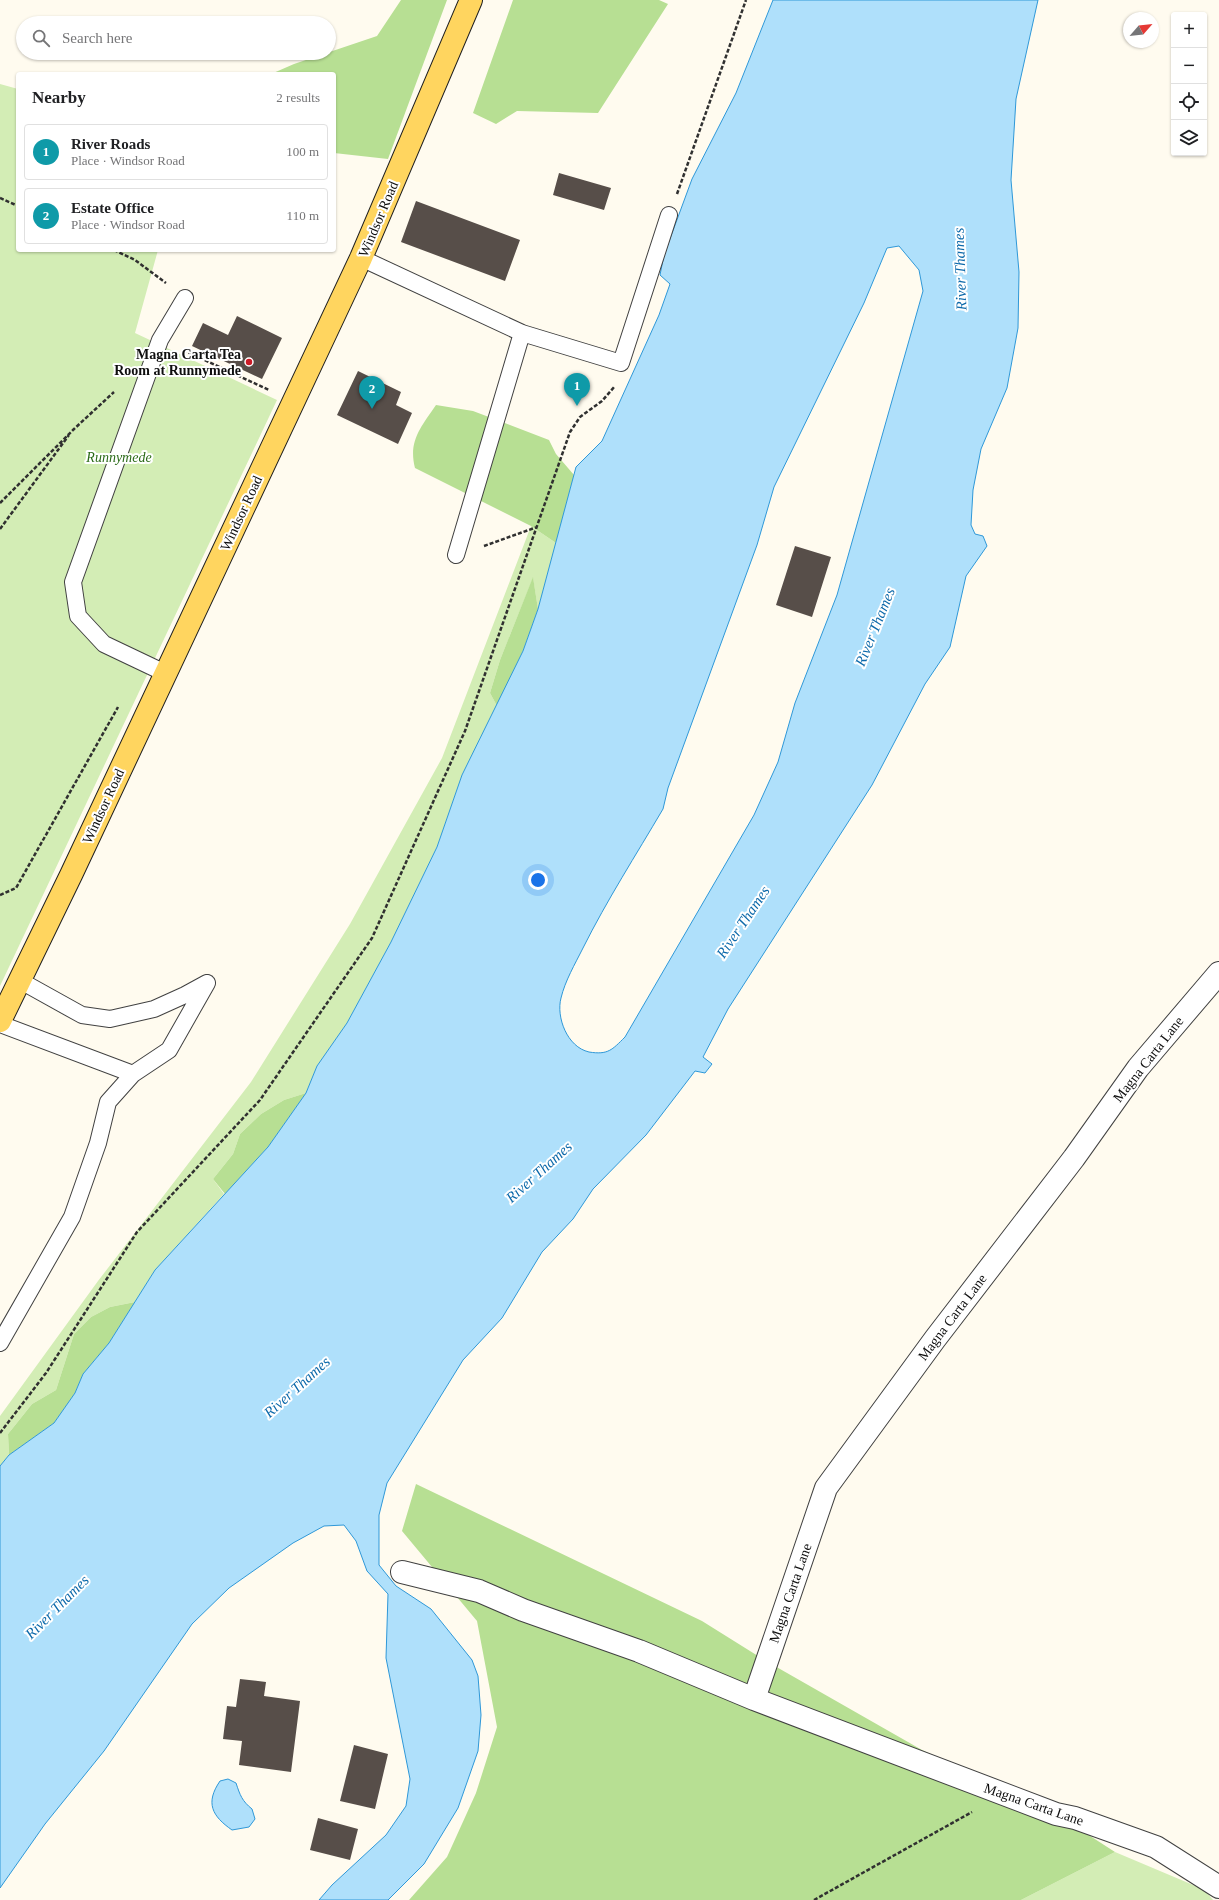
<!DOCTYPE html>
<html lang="en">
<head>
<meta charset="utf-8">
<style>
  :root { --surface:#fff; --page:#f2f2f2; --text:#202124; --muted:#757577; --line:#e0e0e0; --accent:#ca1a26 }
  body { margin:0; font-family:"Times New Roman",serif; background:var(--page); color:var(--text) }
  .controls { position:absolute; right:12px; top:12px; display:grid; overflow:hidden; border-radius:4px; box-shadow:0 1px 3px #0004 }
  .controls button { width:36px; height:36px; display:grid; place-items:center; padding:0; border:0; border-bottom:1px solid var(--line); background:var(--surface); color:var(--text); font:20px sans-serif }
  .compass { position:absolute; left:1123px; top:12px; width:36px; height:36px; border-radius:50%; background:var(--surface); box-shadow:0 1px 3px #0004; rotate:62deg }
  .you { position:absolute; left:538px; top:880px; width:14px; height:14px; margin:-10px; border:3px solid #fff; border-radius:50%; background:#1a73e8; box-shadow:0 0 0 6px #1a73e833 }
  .badge { display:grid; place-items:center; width:26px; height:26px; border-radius:50%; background:var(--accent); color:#fff; font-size:13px; font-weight:700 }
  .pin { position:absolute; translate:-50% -33px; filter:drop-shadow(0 1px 2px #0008) }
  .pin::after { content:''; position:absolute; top:21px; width:14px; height:12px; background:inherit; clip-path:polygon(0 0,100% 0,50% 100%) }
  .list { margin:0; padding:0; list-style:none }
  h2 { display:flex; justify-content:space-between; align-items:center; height:52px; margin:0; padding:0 16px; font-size:17px }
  h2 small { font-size:13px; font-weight:400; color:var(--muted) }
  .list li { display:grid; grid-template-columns:26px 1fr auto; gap:12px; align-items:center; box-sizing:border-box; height:56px; margin:0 8px 8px; padding:0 8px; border:1px solid var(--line); border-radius:4px }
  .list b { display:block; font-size:15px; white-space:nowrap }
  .list p { margin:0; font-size:13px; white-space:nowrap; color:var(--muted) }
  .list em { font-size:13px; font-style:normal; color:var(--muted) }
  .icon { flex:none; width:22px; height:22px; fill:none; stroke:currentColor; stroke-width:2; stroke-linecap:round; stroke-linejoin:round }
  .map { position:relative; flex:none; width:1219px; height:1900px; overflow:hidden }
  .search { position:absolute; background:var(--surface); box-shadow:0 1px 3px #0004; left:16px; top:16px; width:320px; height:44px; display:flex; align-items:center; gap:10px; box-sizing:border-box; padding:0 14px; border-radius:22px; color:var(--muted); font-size:15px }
  .panel { position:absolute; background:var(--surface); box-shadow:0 1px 3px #0004; left:16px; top:72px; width:320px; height:180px; border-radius:4px }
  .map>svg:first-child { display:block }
</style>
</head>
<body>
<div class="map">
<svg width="1219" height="1900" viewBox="0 0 1219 1900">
  <rect width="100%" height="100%" fill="#fffbef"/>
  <path fill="#d3edb5" d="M 0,84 L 18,89 L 18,250 L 158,250 L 135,333 L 277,400 L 0,986 Z
    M 531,526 L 556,543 L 538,609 L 533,578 L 500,660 L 490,693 L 497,706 L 462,775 L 437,847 L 391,942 L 347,1023 L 317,1066 L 306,1093 L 284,1100 L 261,1114 L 240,1134 L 233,1154 L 213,1179 L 224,1194 L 155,1270 L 135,1302 L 110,1307 L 91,1317 L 74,1334 L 56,1390 L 32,1404 L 8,1434 L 9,1455 L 0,1466 L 0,1416 L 98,1281 L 251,1082 L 350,924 L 442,758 Z
    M 1115,1852 L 1205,1890 L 1213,1900 L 1021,1900 Z"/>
  <path fill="#b7df93" d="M 401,0 L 447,0 L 388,159 L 334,153 L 334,74 L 271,74 L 294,64 L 377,36 Z
    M 513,0 L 659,0 L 668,4 L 598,113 L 517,111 L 496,124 L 473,113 Z
    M 436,405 L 473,411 L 549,440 L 556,454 L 574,475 L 556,543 L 531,526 L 415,468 C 408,441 421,427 436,405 Z
    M 533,577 L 538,609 L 523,651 L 497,706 L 490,693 L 500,660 Z
    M 306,1093 L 268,1147 L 225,1194 L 213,1179 L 233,1154 L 240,1134 L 261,1114 L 284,1100 Z
    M 135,1302 L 109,1343 L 83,1374 L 75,1393 L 54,1423 L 9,1455 L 8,1434 L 32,1404 L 56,1390 L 74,1334 L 91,1317 L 110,1307 Z
    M 416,1484 L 702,1621 L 766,1661 L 922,1750 L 1056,1814 L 1115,1852 L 1021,1900 L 409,1900 L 447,1857 L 476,1793 L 497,1727 L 477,1621 L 402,1531 Z"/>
  <path fill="#afe0fb" stroke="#2f98d8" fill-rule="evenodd" d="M 773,0 L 1038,0 L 1016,99 L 1011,180 L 1019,272 L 1018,328 L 1007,388 L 981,449 L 973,490 L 971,525 L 975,534 L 983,536 L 987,546 L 966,576 L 950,647 L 925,684 L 872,785 L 728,1009 L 703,1057 L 712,1064 L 705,1073 L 695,1071 L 646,1135 L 593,1189 L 573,1219 L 542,1252 L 502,1318 L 463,1360 L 387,1483 L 379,1515 L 379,1565 L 396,1586 L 431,1609 L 472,1660 L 478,1676 L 481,1715 L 478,1751 L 458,1808 L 424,1864 L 388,1900 L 319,1900 L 332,1885 L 386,1835 L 406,1806 L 410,1779 L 386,1658 L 388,1594 L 367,1571 L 356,1541 L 344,1525 L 324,1526 L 293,1543 L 229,1588 L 192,1624 L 104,1751 L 45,1824 L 0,1888 L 0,1466 L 9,1455 L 54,1423 L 75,1393 L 83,1374 L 109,1343 L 155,1270 L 268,1147 L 306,1093 L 317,1066 L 347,1023 L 391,942 L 437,847 L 462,775 L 523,651 L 538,609 L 576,467 L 602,441 L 659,315 L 670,284 L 660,275 L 664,255 L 692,179 L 736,93 ZM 899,246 L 919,270 L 923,291 L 837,595 L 795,703 L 778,762 L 754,815 L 625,1037 C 612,1050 608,1055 589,1052 C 567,1047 556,1017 561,998 C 565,981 575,964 583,948 C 607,900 636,855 663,809 L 668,788 L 757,545 L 774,487 L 864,303 L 887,248 Z
    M 228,1779 L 236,1783 C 240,1795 242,1801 252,1809 L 255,1819 L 249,1827 L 232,1830 C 212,1816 205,1803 220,1781 Z"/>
  <path fill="#574e49" d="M 559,173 L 611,188 L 604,210 L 553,195 Z
    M 416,201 L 520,240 L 505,281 L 401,242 Z
    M 237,316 L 282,338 L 262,379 L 192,346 L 203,323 L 228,335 Z
    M 358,371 L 401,392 L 396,405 L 412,413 L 398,444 L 337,415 Z
    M 795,546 L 831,557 L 812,617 L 776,605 Z
    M 240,1679 L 266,1682 L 264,1696 L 300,1701 L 291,1772 L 239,1765 L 242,1741 L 223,1739 L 227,1706 L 236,1707 Z
    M 354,1745 L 388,1754 L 375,1809 L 340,1801 Z
    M 318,1818 L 358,1829 L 350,1860 L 310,1850 Z"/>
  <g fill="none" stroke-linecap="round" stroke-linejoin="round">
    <defs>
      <path id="lane" d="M 361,258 L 522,333 L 621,363 L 669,215
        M 456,555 L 522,333
        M 165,673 L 104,644 L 78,616 L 73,582 L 160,340 L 185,298
        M 19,980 L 82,1015 L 110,1019 L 154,1009 L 185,995 L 207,983
        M 0,1024 L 133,1074
        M 0,1343 L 72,1217 L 98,1143 L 108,1102 L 133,1074 L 169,1050 L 207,983"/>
      <path id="street" d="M 402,1572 L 479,1591 L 523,1610 L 639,1651 L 754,1699 L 1056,1814 L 1075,1818 L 1156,1847 L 1219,1887
        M 754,1699 L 826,1488 L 935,1339 L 1074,1158 L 1138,1068 L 1219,973"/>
      <path id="primary" d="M 0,1021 L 71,875 L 361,258 L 471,0"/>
    </defs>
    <use href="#lane" stroke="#414141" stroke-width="18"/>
    <use href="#street" stroke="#414141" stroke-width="24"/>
    <use href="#primary" stroke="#1f1f1f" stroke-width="24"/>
    <path stroke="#303030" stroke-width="2.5" stroke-dasharray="4 2" stroke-linecap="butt" d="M 677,194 L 746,0
      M 0,198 L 18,206
      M 114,250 L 135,260 L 166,283
      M 183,350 L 269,390
      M 0,503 L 74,429 L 114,392
      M 0,529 L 69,435
      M 484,546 L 537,527
      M 0,895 L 16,888 L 118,707
      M 0,1433 L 46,1373 L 137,1232 L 260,1100 L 372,938 L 465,731 L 570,432 L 580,417 L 602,401 L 615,386
      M 814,1900 L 972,1812"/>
    <use href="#lane" stroke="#fff" stroke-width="16"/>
    <use href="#street" stroke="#fff" stroke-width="22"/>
    <use href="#primary" stroke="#ffd55f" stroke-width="22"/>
  </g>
  <circle fill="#ca1a26" stroke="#fff" stroke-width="1.5" cx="249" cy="362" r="4"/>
  <g text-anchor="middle" stroke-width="4" stroke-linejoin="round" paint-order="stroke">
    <g font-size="14" fill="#0e0e0e" stroke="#fff">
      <text transform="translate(378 219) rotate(-67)" y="5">Windsor Road</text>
      <text transform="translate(241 513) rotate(-65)" y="5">Windsor Road</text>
      <text transform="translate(103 806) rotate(-65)" y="5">Windsor Road</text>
      <text transform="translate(1148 1059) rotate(-52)" y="5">Magna Carta Lane</text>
      <text transform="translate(952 1317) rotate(-53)" y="5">Magna Carta Lane</text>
      <text transform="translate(790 1593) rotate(-71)" y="5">Magna Carta Lane</text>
      <text transform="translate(1034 1804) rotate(19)" y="5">Magna Carta Lane</text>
    </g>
    <g font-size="14" font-weight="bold" fill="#0e0e0e" stroke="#fff" text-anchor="end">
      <text x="241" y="359">Magna Carta Tea<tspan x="241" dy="16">Room at Runnymede</tspan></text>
    </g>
    <g font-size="14" font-style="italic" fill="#2b6b18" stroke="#fff">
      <text x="119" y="462">Runnymede</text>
    </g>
    <g font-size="15" font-style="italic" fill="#0c69aa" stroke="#fff">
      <text transform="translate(960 269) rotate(-92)" y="5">River Thames</text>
      <text transform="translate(875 627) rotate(-68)" y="5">River Thames</text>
      <text transform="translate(743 922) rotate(-56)" y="5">River Thames</text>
      <text transform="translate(539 1172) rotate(-42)" y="5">River Thames</text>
      <text transform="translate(297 1387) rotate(-42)" y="5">River Thames</text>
      <text transform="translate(57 1607) rotate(-45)" y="5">River Thames</text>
    </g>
  </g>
</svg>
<div class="controls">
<button>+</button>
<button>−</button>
<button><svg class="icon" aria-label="locate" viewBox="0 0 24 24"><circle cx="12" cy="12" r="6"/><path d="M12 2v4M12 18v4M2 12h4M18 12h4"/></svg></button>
<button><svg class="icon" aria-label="layers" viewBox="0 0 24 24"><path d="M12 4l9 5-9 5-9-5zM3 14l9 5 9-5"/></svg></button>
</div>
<svg class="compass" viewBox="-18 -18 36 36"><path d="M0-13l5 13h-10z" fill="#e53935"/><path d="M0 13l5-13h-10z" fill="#757577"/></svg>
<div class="you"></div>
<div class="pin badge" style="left:577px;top:406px;background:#0f9aa8">1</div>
<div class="pin badge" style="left:372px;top:409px;background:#0f9aa8">2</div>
<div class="search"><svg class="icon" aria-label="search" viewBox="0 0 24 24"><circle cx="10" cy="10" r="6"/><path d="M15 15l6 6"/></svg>Search here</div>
<section class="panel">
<h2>Nearby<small>2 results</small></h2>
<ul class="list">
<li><span class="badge" style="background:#0f9aa8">1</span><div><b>River Roads</b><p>Place · Windsor Road</p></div><em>100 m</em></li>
<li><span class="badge" style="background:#0f9aa8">2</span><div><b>Estate Office</b><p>Place · Windsor Road</p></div><em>110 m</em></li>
</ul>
</section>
</div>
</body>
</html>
